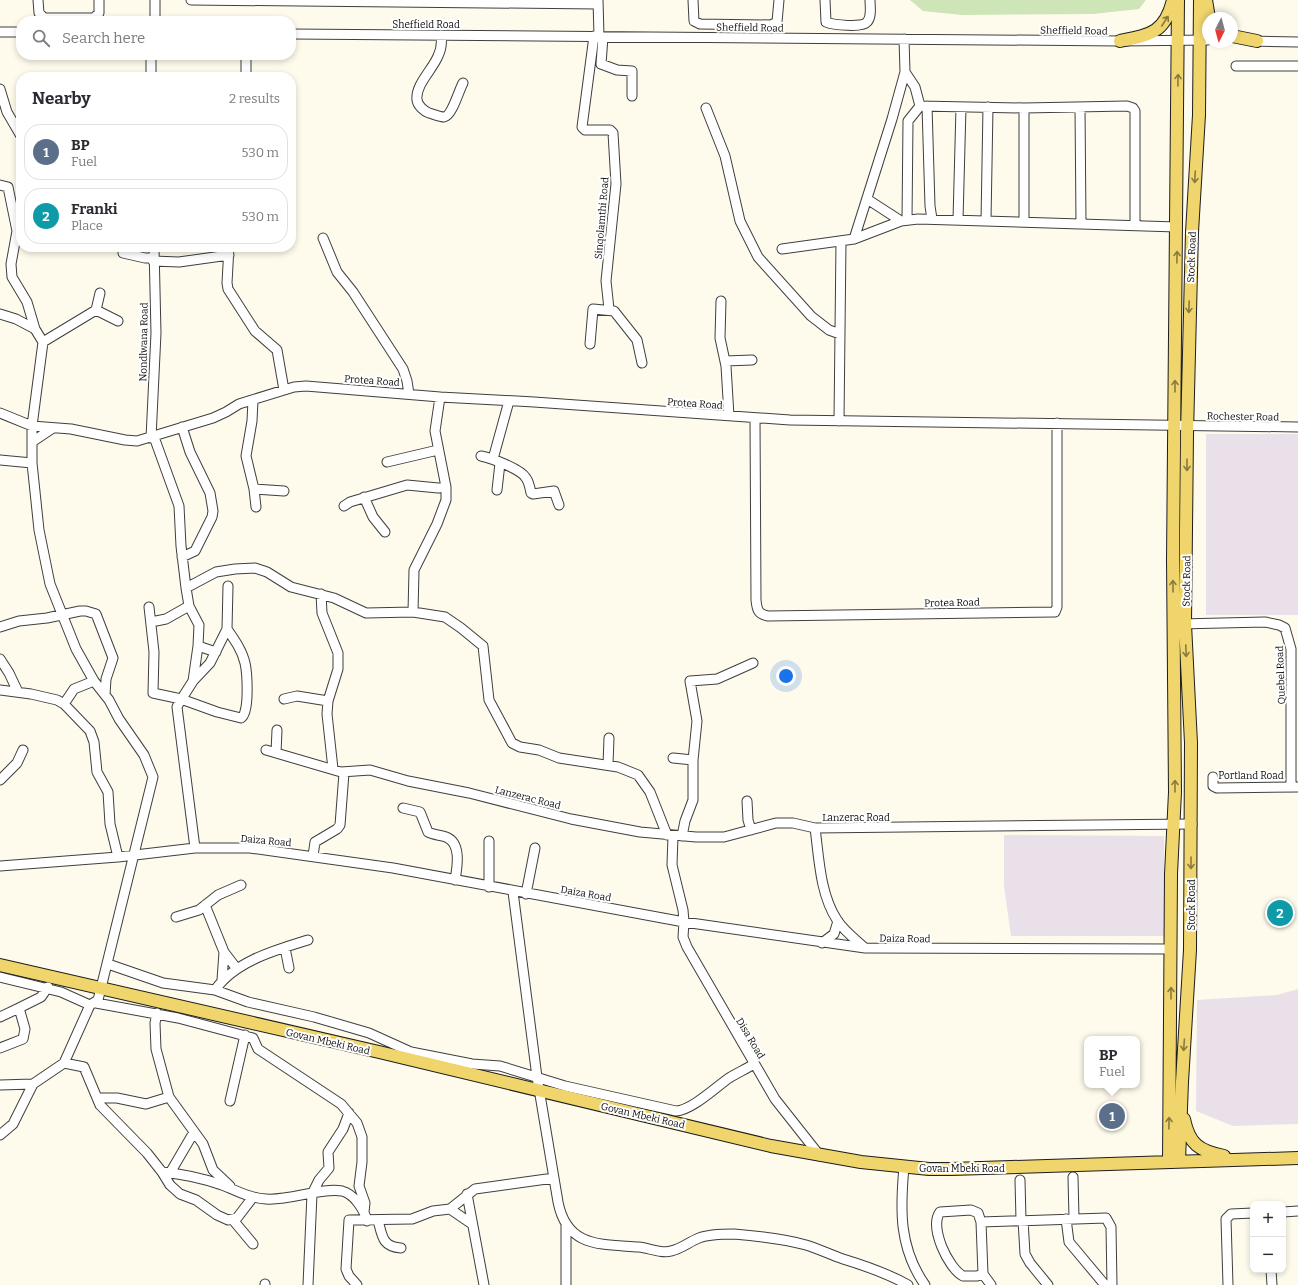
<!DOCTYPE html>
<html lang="en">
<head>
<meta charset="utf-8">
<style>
  :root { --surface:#fff; --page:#f7f7f7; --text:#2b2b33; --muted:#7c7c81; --line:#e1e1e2; --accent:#b45309 }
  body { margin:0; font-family:Bitter,serif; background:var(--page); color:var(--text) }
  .controls { position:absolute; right:12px; bottom:12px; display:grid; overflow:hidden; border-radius:8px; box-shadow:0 2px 6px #0003 }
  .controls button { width:36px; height:36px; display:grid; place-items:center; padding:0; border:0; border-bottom:1px solid var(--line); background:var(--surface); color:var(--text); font:20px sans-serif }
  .compass { position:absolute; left:1202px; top:12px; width:36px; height:36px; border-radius:50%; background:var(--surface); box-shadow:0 2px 6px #0003; rotate:186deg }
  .you { position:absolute; left:786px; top:676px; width:14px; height:14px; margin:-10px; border:3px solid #fff; border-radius:50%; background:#1a73e8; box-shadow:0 0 0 6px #1a73e833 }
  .badge { display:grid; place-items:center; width:26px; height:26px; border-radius:50%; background:var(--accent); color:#fff; font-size:13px; font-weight:700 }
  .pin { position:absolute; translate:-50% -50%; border:2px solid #fff; box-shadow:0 1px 4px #0006 }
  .popup { position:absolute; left:1084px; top:1036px; width:56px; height:52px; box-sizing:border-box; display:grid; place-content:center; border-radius:8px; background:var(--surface); filter:drop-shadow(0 1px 3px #0005); font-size:13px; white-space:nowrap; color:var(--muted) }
  .popup b { font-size:15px; color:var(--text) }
  .popup::after { content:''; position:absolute; left:50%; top:100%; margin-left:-8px; border:8px solid transparent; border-top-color:var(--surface) }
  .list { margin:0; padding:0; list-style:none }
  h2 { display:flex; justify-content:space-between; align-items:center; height:52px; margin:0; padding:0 16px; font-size:17px }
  h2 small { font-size:13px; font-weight:400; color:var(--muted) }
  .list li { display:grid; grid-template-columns:26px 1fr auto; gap:12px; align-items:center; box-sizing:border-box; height:56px; margin:0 8px 8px; padding:0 8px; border:1px solid var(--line); border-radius:16px }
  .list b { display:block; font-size:15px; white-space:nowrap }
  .list p { margin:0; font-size:13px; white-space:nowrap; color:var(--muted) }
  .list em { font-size:13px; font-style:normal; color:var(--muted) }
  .icon { flex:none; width:22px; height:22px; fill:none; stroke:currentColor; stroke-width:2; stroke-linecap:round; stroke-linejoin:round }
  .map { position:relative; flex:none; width:1298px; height:1285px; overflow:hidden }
  .search { position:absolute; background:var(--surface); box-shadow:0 2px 6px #0003; left:16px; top:16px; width:280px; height:44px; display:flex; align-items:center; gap:10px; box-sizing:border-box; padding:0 14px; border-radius:16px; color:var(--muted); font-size:15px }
  .panel { position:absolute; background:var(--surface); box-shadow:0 2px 6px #0003; left:16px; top:72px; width:280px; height:180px; border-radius:16px }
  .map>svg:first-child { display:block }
</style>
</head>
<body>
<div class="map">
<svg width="1298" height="1285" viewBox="0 0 1298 1285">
  <rect width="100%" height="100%" fill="#fefbec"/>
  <path fill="#eae0ea" d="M 1206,434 L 1298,434 L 1298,615 L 1206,615 Z
    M 1004,835 L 1164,836 L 1164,936 L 1011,936 L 1004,886 Z
    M 1298,989 L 1298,1124 L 1233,1126 L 1196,1111 L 1197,1000 L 1277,995 Z"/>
  <path fill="#cee5b8" d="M 910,0 L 1146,0 L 1139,9 L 1093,14 L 962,15 L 923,11 Z"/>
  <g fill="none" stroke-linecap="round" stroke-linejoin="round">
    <defs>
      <path id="minor" d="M 38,0 L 39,13 L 44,18 L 94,18 L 99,13 L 99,0
        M 191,0 L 598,4
        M 598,0 L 599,36
        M 693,0 L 694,21 L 700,24 L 771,25 L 777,22 L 779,0
        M 825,0 L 826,22 C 833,25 863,28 867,22 C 872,17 870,6 870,0
        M 155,21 L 155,0
        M 0,32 L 21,32
        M 291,34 L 1120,41 L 1208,40
        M 441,35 C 442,42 441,50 438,56 C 433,69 415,85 417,100 C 418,106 424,111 429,113 C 433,114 440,117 444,117 C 452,116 459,90 463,83
        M 594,36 L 582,127 L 585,130 L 610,130 L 613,133 L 616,184 L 606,281 L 609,309
        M 603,37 L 601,64 L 617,70 L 632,71 L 632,96
        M 1251,41 L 1298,42
        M 151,55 L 151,77
        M 1236,66 L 1298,66
        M 905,72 L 915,87 L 920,106
        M 246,77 L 246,55
        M 0,89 L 7,112 L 21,136
        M 927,106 L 930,206 L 932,219
        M 1080,107 L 1081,223
        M 706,108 L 725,156 L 740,221 L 758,257 L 811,316 L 829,330 L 840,334
        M 0,185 L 8,187 L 17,231 L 11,264 L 12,277 L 27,302 L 35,329
        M 867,199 L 901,221
        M 907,220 L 908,121 L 920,106 L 1024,108 L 1127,106 L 1133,108 L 1135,111 L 1135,225
        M 958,220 L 961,107
        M 986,221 L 988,107
        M 1024,221 L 1024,108
        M 323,238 L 337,272 L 353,292 L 403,369 L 407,381 L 409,394
        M 854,239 L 892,119 L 905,72 L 904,39
        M 229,247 L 227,283 L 228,289 L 255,331 L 277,350 L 284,390
        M 782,249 L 854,239 L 901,221 L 918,219 L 1177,227
        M 123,253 L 145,258 L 154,258
        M 153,261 L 179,262 L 229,255
        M 721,301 L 720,338 L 726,366 L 729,416
        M 96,310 L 118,321
        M 96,310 L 100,293
        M 0,314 L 16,319 L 35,329 L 43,342 L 32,426 L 32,463 L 39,530 L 50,584 L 76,649 L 94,681 L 109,700 L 119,719 L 144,755 L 153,777 L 98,1000 L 90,1005 L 64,1063 L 33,1084 L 13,1124 L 0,1135
        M 43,342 L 96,310
        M 590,344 L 593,309 L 614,311 L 637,340 L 642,363
        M 725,361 L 752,360
        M 253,400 L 252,421 L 246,456 L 254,489 L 256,507
        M 0,413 L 32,426 L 71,429 L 125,440 L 137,441 L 213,418 L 226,412 L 239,404 L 294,387 L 306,386 L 440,397 L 534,402 L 790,420 L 1298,427
        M 755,418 L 756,600 C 757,610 758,614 768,616 L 1055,612 L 1057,607 L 1057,423
        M 839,421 L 841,242
        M 154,437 L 179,506 L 181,546 L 186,588 L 189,606 L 199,625 L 198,646 L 193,681
        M 151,438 L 156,333 L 154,247
        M 32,442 L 53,428
        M 481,456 C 491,458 521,469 526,478 C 529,482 530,488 531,493 L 533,494 L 554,491 L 559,505
        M 493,459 L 509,401
        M 0,460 L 32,463
        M 387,462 L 438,450
        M 254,489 L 284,491
        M 497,490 L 500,463
        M 364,497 L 373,517 L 385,532
        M 344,506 L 350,502 L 407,485 L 438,488 L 446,487
        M 182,557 L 195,551 L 212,517 L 213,511 L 210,493 L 190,452 L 182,427
        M 186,588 L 216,572 L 235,569 L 255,568 L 267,572 L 291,587 L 334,598 L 366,613 L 413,612 L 445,617 L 461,628 L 483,646 L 489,700 L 512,743 L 520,747 L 539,750 L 559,758 L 618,767 L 638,775 L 650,792 L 667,835
        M 321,594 L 322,613 L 338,653 L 338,669 L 328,701 L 327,714 L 333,769
        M 149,607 L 154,652 L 153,693 L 181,699 L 217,712 L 241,718 C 250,713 247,672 245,663 C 242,650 234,639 227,629
        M 413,612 L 414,570 L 437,524 L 446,500 L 446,487 L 435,431 L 440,397
        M 151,622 L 166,619 L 189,606
        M 1179,624 L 1265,622 L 1279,625 L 1285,628 L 1291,649 L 1291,787
        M 0,627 L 19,621 L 47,618 L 80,611 L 86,611 L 96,614 L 113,658 L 106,679 L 105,695
        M 198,646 L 216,652
        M 0,659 L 9,673 L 18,692
        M 0,690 L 31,694 L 57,700 L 64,704 L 90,731 L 94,742 L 97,772 L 108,792 L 110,824 L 118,857
        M 284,699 L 297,696 L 328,701
        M 64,704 L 74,689 L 94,681
        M 266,750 L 341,772 L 370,770 L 408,781 L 469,793 L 571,819 L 640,832 L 696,837 L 724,837 L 776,823 L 793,823 L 815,828 L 1192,824
        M 276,753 L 277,730
        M 673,758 L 693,760
        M 608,765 L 609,738
        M 1213,777 L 1213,786 L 1217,788 L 1298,787
        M 0,780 L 17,763 L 23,750
        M 747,801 L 748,820 L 751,830
        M 403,808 L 420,812 L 428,832 C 434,835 440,835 446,837 C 462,843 457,868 455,880
        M 815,828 C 819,858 820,894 837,920 C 844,931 855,939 865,948
        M 673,836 L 672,865 L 683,910 L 684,922 L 683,937 L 687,947 L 775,1099 L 820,1156
        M 682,836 L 685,821 L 693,800 L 693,760 L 697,721 L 690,681 L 717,679 L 753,663
        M 489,841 L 489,887
        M 195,848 L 177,707 L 179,703 L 193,681 L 210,663 L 227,629 L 228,586
        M 313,856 L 315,842 L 337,829 L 340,825 L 344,773
        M 0,866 L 118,857 L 195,848 L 250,848 L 393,868 L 684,922 L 865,948 L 1171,949
        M 513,892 L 537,1077 L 558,1202 C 567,1248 601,1244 639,1247 C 649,1248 662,1254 671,1251 C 681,1249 689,1242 699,1238 C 709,1234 723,1234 734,1234 C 758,1236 784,1239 806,1245 C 819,1249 831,1255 843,1259 C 866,1266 887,1273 908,1285
        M 526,894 L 535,848
        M 205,905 L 224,952 L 237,969
        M 176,917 L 199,910 L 218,895 L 241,885
        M 822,943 L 834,934 L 838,921
        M 285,948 L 289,968
        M 108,964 L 163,983 L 215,990 L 248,1002 L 314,1017 L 369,1033 L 411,1052 L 472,1064 L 500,1066 L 565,1086 L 676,1111 C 692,1110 716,1087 729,1078 C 737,1073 746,1069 754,1064
        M 0,977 L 61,992 L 90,1005
        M 222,980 L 224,952
        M 215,990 C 235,961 276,950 308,940
        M 96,1003 L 178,1018 L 253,1038 L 258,1049 L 341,1104 L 357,1123 L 362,1137 L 362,1162 L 359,1186 L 365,1203 L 364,1212
        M 157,1013 L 155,1023 L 156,1049 L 169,1097 L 203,1144 L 213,1170 L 230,1186
        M 0,1017 L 19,1008
        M 0,1048 L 23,1039 L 25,1029 L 19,1008 L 41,997 L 48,987
        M 64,1063 L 84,1067 L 100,1105 L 147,1153 L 162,1172 C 183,1174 202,1178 222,1185 C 237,1191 250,1198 266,1199 C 289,1201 322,1187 342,1191 C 354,1194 364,1209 367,1221
        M 0,1085 L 33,1084
        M 97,1098 L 117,1098 L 146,1104 L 169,1097
        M 230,1101 L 245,1035
        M 904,1167 C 900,1210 899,1248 925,1285
        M 162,1172 L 170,1185 L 180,1194 L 196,1200 L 217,1215 L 228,1220 L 237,1218 L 253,1197
        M 170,1173 L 194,1132
        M 1073,1177 L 1074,1218
        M 1020,1180 L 1021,1220
        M 467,1194 L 484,1285
        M 450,1209 L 472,1224
        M 1283,1212 L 1298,1211
        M 1066,1219 L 1069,1242 L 1105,1285
        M 233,1220 L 253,1244
        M 378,1220 C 382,1235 382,1247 401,1248
        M 1023,1220 L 1025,1254 L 1030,1263 L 1048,1285
        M 981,1222 L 1106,1218 L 1111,1227 L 1112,1285
        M 1271,1270 L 1272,1285
        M 983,1274 L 977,1276 L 963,1276 C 948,1268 929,1227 940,1212 L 971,1210 L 978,1213 L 981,1222 L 983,1274 L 991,1285
        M 265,1285 L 265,1284
        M 308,1285 L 312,1194 L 319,1180 L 329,1168 L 328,1152 L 343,1129 L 349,1113
        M 357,1285 L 349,1276 L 346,1269 L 349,1220 L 412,1219 L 433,1211 L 450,1209 L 475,1189 L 554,1178
        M 566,1285 L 566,1225
        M 1228,1285 L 1226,1219 L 1231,1214 L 1253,1213"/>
      <path id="major" d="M 1206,0 L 1209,18
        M 1232,36 L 1257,41
        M 1120,41 C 1150,35 1165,33 1173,0
        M 0,965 L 379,1052 L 771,1146 L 861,1162 L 929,1169 L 951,1169 L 1298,1158
        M 1184,1119 C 1189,1144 1199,1151 1224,1156
        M 1169,1161 L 1171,874 L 1175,792 L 1173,560 L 1178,0
        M 1179,1161 L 1182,1082 L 1190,950 L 1191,743 L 1185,624 L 1187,434 L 1192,232 L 1199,115 L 1200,0"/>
    </defs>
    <use href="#minor" stroke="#3f3f3f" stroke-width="11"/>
    <use href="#major" stroke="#1d1d1d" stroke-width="14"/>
    <use href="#minor" stroke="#fff" stroke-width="9"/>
    <use href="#major" stroke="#efd56b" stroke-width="12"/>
  </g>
  <defs><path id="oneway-shaft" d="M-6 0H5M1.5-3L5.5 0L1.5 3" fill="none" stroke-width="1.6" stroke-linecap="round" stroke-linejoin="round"/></defs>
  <g stroke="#897b40">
    <use href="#oneway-shaft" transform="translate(1165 21) rotate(-57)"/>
    <use href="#oneway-shaft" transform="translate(1178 80) rotate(-89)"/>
    <use href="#oneway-shaft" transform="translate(1195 177) rotate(93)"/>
    <use href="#oneway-shaft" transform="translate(1177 257) rotate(-89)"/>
    <use href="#oneway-shaft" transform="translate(1189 307) rotate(92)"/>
    <use href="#oneway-shaft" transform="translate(1175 386) rotate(-90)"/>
    <use href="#oneway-shaft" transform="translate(1187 465) rotate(90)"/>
    <use href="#oneway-shaft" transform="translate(1173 586) rotate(-91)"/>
    <use href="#oneway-shaft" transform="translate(1186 651) rotate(88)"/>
    <use href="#oneway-shaft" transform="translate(1175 786) rotate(-90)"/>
    <use href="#oneway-shaft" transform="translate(1191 863) rotate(90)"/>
    <use href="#oneway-shaft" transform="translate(1171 993) rotate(-90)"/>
    <use href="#oneway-shaft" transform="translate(1184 1045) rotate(94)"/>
    <use href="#oneway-shaft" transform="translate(1169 1123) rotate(-89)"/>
  </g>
  <g text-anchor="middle" stroke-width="4" stroke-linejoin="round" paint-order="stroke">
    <g font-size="10" fill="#0c0c0c" stroke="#fff">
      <text x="426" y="28">Sheffield Road</text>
      <text transform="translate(750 27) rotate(1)" y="4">Sheffield Road</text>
      <text transform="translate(1074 30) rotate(1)" y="4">Sheffield Road</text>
      <text transform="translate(601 218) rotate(-85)" y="4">Sinqolamthi Road</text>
      <text transform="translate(1191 257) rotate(-88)" y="4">Stock Road</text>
      <text transform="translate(143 342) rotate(-89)" y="4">Nondlwana Road</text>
      <text transform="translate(372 380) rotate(4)" y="4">Protea Road</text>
      <text transform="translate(695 403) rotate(4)" y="4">Protea Road</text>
      <text transform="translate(1243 416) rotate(1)" y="4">Rochester Road</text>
      <text transform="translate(1186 581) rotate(-89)" y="4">Stock Road</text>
      <text transform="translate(952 602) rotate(-1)" y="4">Protea Road</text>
      <text transform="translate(1280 675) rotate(-92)" y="4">Quebel Road</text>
      <text x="1251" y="779">Portland Road</text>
      <text transform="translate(528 797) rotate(14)" y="4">Lanzerac Road</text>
      <text x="856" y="821">Lanzerac Road</text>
      <text transform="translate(266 840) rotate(5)" y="4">Daiza Road</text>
      <text transform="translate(586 893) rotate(10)" y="4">Daiza Road</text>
      <text transform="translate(1191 905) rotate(-90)" y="4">Stock Road</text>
      <text transform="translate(905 938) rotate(1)" y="4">Daiza Road</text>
      <text transform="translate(751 1038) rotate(59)" y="4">Disa Road</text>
      <text transform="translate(328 1041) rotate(13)" y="4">Govan Mbeki Road</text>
      <text transform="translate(643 1115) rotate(13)" y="4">Govan Mbeki Road</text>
      <text x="962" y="1172">Govan Mbeki Road</text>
    </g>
  </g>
</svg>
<div class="controls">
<button>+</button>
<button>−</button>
</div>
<svg class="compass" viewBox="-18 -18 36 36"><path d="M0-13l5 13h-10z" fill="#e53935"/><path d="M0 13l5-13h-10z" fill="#7c7c81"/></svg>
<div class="you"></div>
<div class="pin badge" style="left:1112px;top:1116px;background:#5c6f8a">1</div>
<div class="popup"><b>BP</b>Fuel</div>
<div class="pin badge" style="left:1280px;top:913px;background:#0f9aa8">2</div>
<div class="search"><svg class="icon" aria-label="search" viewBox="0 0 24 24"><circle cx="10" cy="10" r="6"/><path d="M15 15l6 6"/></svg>Search here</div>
<section class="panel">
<h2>Nearby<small>2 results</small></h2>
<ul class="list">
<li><span class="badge" style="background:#5c6f8a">1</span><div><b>BP</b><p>Fuel</p></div><em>530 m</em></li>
<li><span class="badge" style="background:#0f9aa8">2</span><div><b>Franki</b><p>Place</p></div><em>530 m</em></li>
</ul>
</section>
</div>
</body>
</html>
